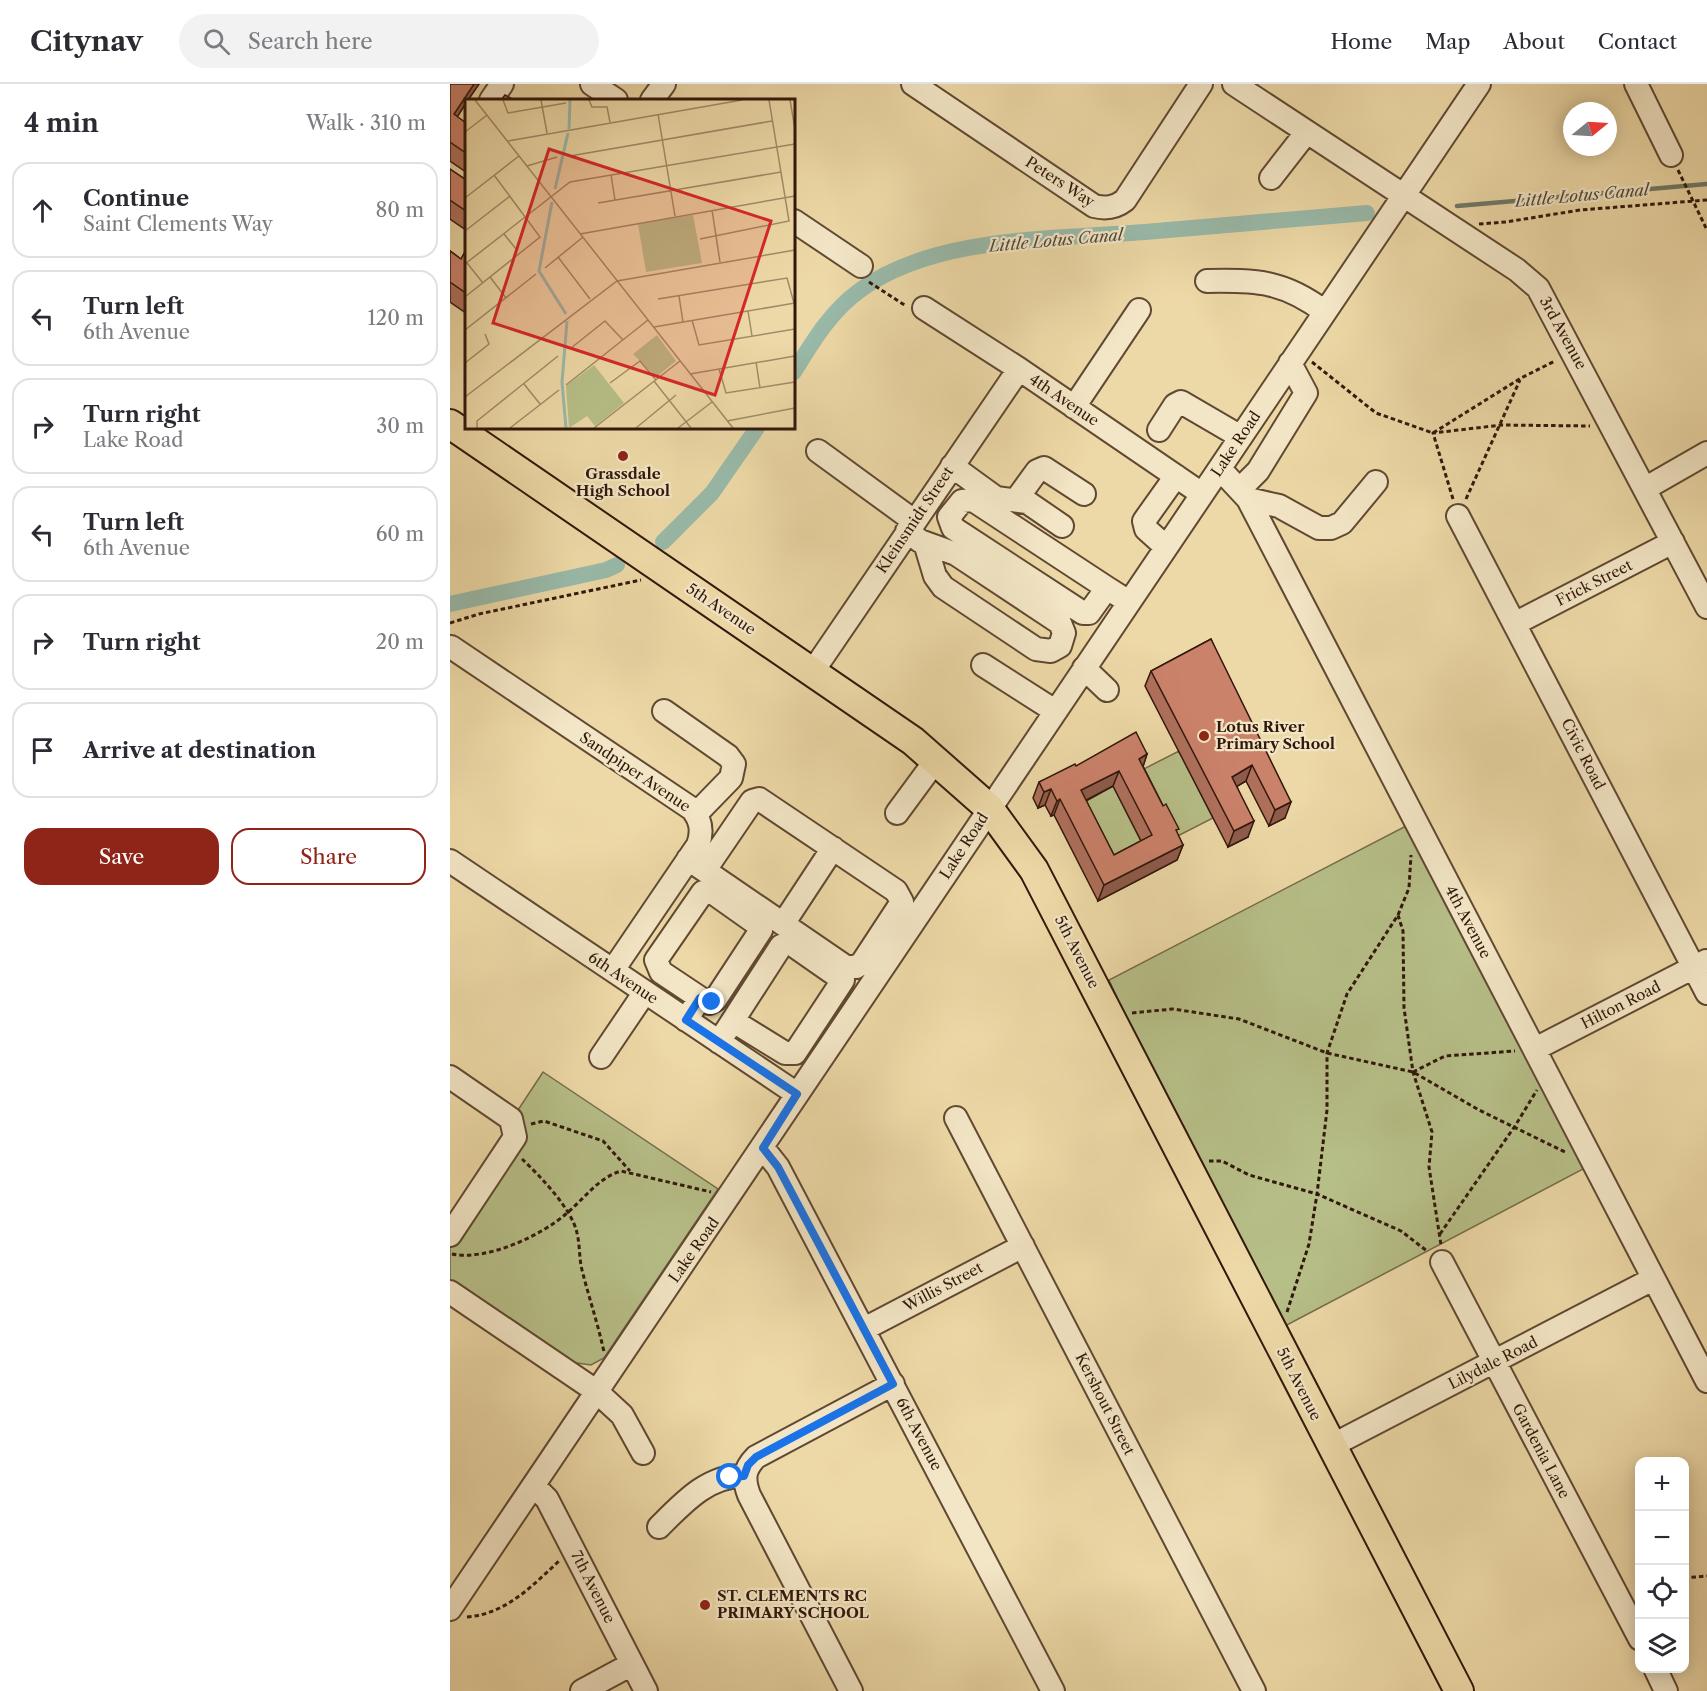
<!DOCTYPE html>
<html lang="en">
<head>
<meta charset="utf-8">
<style>
  :root { --surface:#fff; --page:#f2f2f3; --text:#2b2b33; --muted:#7c7c81; --line:#e1e1e2; --accent:#8f2418 }
  body { margin:0; font-family:"Libre Caslon Text",serif; background:var(--page); color:var(--text) }
  .controls { position:absolute; right:18px; bottom:18px; display:grid; overflow:hidden; border-radius:12px; box-shadow:0 3px 15px #0003 }
  .controls button { width:54px; height:54px; display:grid; place-items:center; padding:0; border:0; border-bottom:2px solid var(--line); background:var(--surface); color:var(--text); font:30px sans-serif }
  .compass { position:absolute; left:1113px; top:18px; width:54px; height:54px; border-radius:50%; background:var(--surface); box-shadow:0 3px 15px #0003; rotate:72deg }
  .stop { position:absolute; width:18px; height:18px; margin:-14px; border:4px solid #1a73e8; border-radius:50%; background:#fff }
  .stop.end { background:#1a73e8; border-color:#fff; box-shadow:0 2px 6px #0008 }
  .list { margin:0; padding:0; list-style:none }
  h2 { display:flex; justify-content:space-between; align-items:center; height:78px; margin:0; padding:0 24px; font-size:26px }
  h2 small { font-size:20px; font-weight:400; color:var(--muted) }
  .list li { display:grid; grid-template-columns:39px 1fr auto; gap:18px; align-items:center; box-sizing:border-box; height:96px; margin:0 12px 12px; padding:0 12px; border:2px solid var(--line); border-radius:18px }
  .list b { display:block; font-size:22px; white-space:nowrap }
  .list p { margin:0; font-size:20px; white-space:nowrap; color:var(--muted) }
  .list em { font-size:20px; font-style:normal; color:var(--muted) }
  .actions { display:flex; gap:12px; padding:18px 24px }
  .actions a { flex:1; padding:14px 0; border:2px solid var(--accent); border-radius:18px; text-align:center; font-size:21px; color:var(--accent) }
  .actions .main { background:var(--accent); color:#fff }
  .icon { flex:none; width:33px; height:33px; fill:none; stroke:currentColor; stroke-width:2; stroke-linecap:round; stroke-linejoin:round }
  .map { position:relative; flex:none; width:1257px; height:1607px; overflow:hidden }
  header { display:flex; align-items:center; gap:36px; box-sizing:border-box; height:84px; padding:0 30px; background:var(--surface); border-bottom:2px solid var(--line) }
  header strong { font-size:28px }
  nav { display:flex; gap:33px; margin-inline-start:auto; font-size:21px }
  .search { width:420px; height:54px; background:var(--page); display:flex; align-items:center; gap:15px; box-sizing:border-box; padding:0 21px; border-radius:33px; color:var(--muted); font-size:22px }
  main { display:flex }
  aside { flex:1; background:var(--surface) }
  .map>svg:first-child { display:block }
</style>
</head>
<body>
<header>
<strong>Citynav</strong>
<div class="search"><svg class="icon" aria-label="search" viewBox="0 0 24 24"><circle cx="10" cy="10" r="6"/><path d="M15 15l6 6"/></svg>Search here</div>
<nav><a>Home</a><a>Map</a><a>About</a><a>Contact</a></nav>
</header>
<main>
<aside>
<h2>4 min<small>Walk · 310 m</small></h2>
<ul class="list">
<li><svg class="icon" aria-label="ahead" viewBox="0 0 24 24"><path d="M12 20V5M6 11l6-6 6 6"/></svg><div><b>Continue</b><p>Saint Clements Way</p></div><em>80 m</em></li>
<li><svg class="icon" aria-label="left" viewBox="0 0 24 24"><path d="M17 20v-9H6M10 6l-5 5 5 5"/></svg><div><b>Turn left</b><p>6th Avenue</p></div><em>120 m</em></li>
<li><svg class="icon" aria-label="right" viewBox="0 0 24 24"><path d="M7 20v-9h11M14 6l5 5-5 5"/></svg><div><b>Turn right</b><p>Lake Road</p></div><em>30 m</em></li>
<li><svg class="icon" aria-label="left" viewBox="0 0 24 24"><path d="M17 20v-9H6M10 6l-5 5 5 5"/></svg><div><b>Turn left</b><p>6th Avenue</p></div><em>60 m</em></li>
<li><svg class="icon" aria-label="right" viewBox="0 0 24 24"><path d="M7 20v-9h11M14 6l5 5-5 5"/></svg><div><b>Turn right</b></div><em>20 m</em></li>
<li><svg class="icon" aria-label="arrive" viewBox="0 0 24 24"><path d="M6 21V4h12l-3 4 3 4H6"/></svg><div><b>Arrive at destination</b></div></li>
</ul>
<div class="actions"><a class="main">Save</a><a>Share</a></div>
</aside>
<div class="map">
<svg width="1257" height="1607" viewBox="0 0 1257 1607">
  <rect width="100%" height="100%" fill="#edd9a7"/>
  <filter id="stains"><feTurbulence type="fractalNoise" baseFrequency=".00333" numOctaves="4"/><feColorMatrix values="0 0 0 0 .2 0 0 0 0 .09 0 0 0 0 .02 0 0 0 .5 -.17"/></filter>
  <radialGradient id="worn" r=".72"><stop offset=".6" stop-color="#630" stop-opacity="0"/><stop offset="1" stop-color="#630" stop-opacity=".3"/></radialGradient>
  <path fill="#b7bf88" stroke="#746b4a" stroke-width="1.5" d="M 729,667 L 763,734 L 718,757 L 684,690 Z
    M 663,702 L 696,767 L 658,787 L 625,722 Z
    M 956,742 L 1135,1084 L 835,1242 L 695,975 L 659,896 Z
    M 93,988 L 268,1105 L 154,1274 L 141,1281 L 127,1279 L 125,1283 L 0,1199 L 0,1163 L 74,1054 L 74,1040 L 66,1029 Z"/>
  <g fill="none" stroke-linecap="round" stroke-linejoin="round">
    <path stroke="#6f796a" stroke-width="4.5" d="M 1007,122 L 1257,100"/>
    <path stroke="#99baaa" stroke-width="16" d="M 344,288 C 362,259 380,228 409,207 C 482,152 606,155 695,148 C 769,142 843,136 917,129
      M 213,458 L 262,409 L 307,344
      M 0,520 L 156,486 L 167,481"/>
    <defs>
      <path id="minor" d="M 142,0 L 166,16
        M 463,0 L 644,122 C 656,125 665,124 675,116 L 751,0
        M 784,0 L 1067,186 L 1088,204 L 1257,523
        M 1186,0 L 1221,71
        M 41,16 L 52,0
        M 202,16 L 214,0
        M 821,94 L 856,49
        M 344,137 L 411,182
        M 757,197 C 807,196 834,197 875,228
        M 474,224 L 569,285 L 752,410
        M 624,323 L 689,226
        M 709,346 L 725,321 L 731,318 L 791,353
        M 368,367 L 464,437
        M 502,382 L 546,414 L 577,418 L 612,442
        M 770,385 L 798,415 L 1257,1297
        M 1196,404 L 1257,369
        M 790,405 L 808,387 L 856,309 L 840,279
        M 798,415 L 829,422 L 869,444 L 881,444 L 892,439 L 926,398
        M 566,416 L 587,387 L 594,384 L 634,410
        M 1008,432 L 1257,909
        M 457,447 L 470,457 L 506,470 L 610,539 L 614,549 L 610,562 L 601,567 L 586,565 L 493,503 L 485,492 L 475,459
        M 716,463 L 696,445 L 694,437 L 726,392
        M 657,504 L 639,529 L 633,529 L 503,444 L 499,433 L 512,417 L 523,416 L 657,504 L 679,518
        M 1066,539 L 1223,458
        M 1,563 L 242,725 C 251,736 253,747 248,761 L 163,886
        M 533,581 L 605,627
        M 634,584 L 657,606
        M 363,587 L 569,285
        M 214,627 L 278,672 L 284,680 L 281,694 L 246,730
        M 447,729 L 486,676
        M 238,775 L 396,883 L 406,883 L 412,879 L 452,818 L 446,807 L 309,715 L 302,717 L 255,786
        M 0,777 L 347,1010
        M 333,840 L 383,764
        M 236,936 L 250,914 L 211,888 L 206,876 L 253,808 L 259,806 L 307,840 L 311,846 L 265,916 L 259,919 L 250,914
        M 269,958 L 331,862 L 340,859 L 393,896 L 345,969 L 335,969 L 283,937
        M 1085,965 L 1256,877
        M 151,973 L 195,908
        M 0,993 L 61,1035 L 65,1053 L 0,1151
        M 506,1034 L 804,1607
        M 313,1064 L 328,1083 L 603,1607
        M 992,1178 L 1190,1555
        M 0,1208 L 146,1307 L 172,1331 L 193,1369
        M 414,1245 L 573,1162
        M 881,1362 L 1203,1195
        M 84,1402 L 97,1415 L 196,1607
        M 209,1443 C 233,1419 258,1391 294,1392
        M 0,1525 C 346,1019 685,508 1029,0
        M 1205,1584 L 1216,1607
        M 132,1607 L 182,1580
        M 401,1607 L 299,1411 C 293,1395 294,1385 306,1373 L 443,1300"/>
      <path id="major" d="M 0,340 L 463,657 L 539,724 L 584,786 L 1009,1607"/>
    </defs>
    <use href="#minor" stroke="#604832" stroke-width="26"/>
    <use href="#major" stroke="#31170b" stroke-width="32"/>
    <path stroke="#31170b" stroke-width="3" stroke-dasharray="4.5 3" stroke-linecap="butt" d="M 1228,86 L 1257,146
      M 1029,140 L 1056,138 L 1130,126 L 1257,116
      M 419,198 L 456,222
      M 862,278 L 926,329 L 983,349 L 1071,294 L 1105,277
      M 1003,415 L 983,349 L 1052,341 L 1140,342
      M 1016,415 L 1070,296
      M 0,539 L 29,530 L 191,496
      M 948,831 L 953,847 L 954,924 L 963,988 L 982,1048 L 979,1083 L 991,1161
      M 682,929 L 723,925 L 789,935 L 877,969 L 963,988 L 1029,1026 L 1117,1069
      M 963,988 L 995,972 L 1065,967
      M 81,1040 L 94,1037 L 153,1057 L 180,1087
      M 72,1075 C 90,1092 122,1125 127,1149 C 130,1161 129,1174 132,1186 C 139,1214 148,1240 154,1268
      M 759,1077 L 772,1077 L 799,1091 L 867,1110 L 951,1147 L 977,1167
      M 990,1150 L 1065,1042 L 1087,1006
      M 2,1170 C 37,1177 91,1152 117,1129 C 135,1114 148,1094 171,1087 L 261,1108
      M 837,1228 L 859,1160 L 867,1110 L 877,1026 L 877,969 L 897,910 L 948,831 L 959,804 L 961,771
      M 1234,1494 L 1257,1492
      M 17,1533 C 56,1530 82,1502 109,1477"/>
    <use href="#minor" stroke="#f3e6c6" stroke-width="22"/>
    <use href="#major" stroke="#edd9a7" stroke-width="28"/>
  </g>
  <path fill="#af705c" stroke="#31170b" stroke-width="1.5" fill-rule="evenodd" d="M 0,0 L 29,0 L 18,16 L 16,16 L 16,19 L 7,33 L 16,39 L 16,88 L 0,77 Z
    M 0,85 L 16,96 L 16,146 L 0,135 Z
    M 16,166 L 16,229 L 0,218 L 0,167 L 11,175 Z
    M 761,555 L 835,734 L 819,742 L 796,697 L 787,702 L 798,753 L 778,763 L 695,602 L 701,587 Z
    M 697,670 L 693,682 L 733,761 L 727,776 L 648,817 L 604,731 L 601,732 L 595,721 L 588,724 L 583,714 L 589,698 L 626,682 ZM 663,702 L 691,757 L 664,771 L 636,717 Z"/>
  <path fill="#8e5b4b" stroke="#31170b" stroke-width="1.5" d="M 24,0 L 29,0 L 18,16 L 16,16 L 16,19 L 0,44 L 4,30 Z
    M 697,670 L 692,686 L 689,675 Z
    M 802,681 L 796,697 L 776,709 L 782,693 Z
    M 669,687 L 663,702 L 625,722 L 631,706 Z
    M 601,705 L 595,721 L 588,724 L 594,708 Z
    M 610,715 L 604,731 L 601,732 L 607,717 Z
    M 841,718 L 835,734 L 819,742 L 825,726 Z
    M 804,737 L 798,753 L 778,763 L 784,747 Z
    M 733,761 L 727,776 L 648,817 L 654,801 Z"/>
  <path fill="#cb826b" stroke="#31170b" stroke-width="1.5" fill-rule="evenodd" d="M 0,0 L 24,0 L 4,30 L 16,39 L 16,69 L 0,58 Z
    M 55,11 L 64,16 L 51,16 Z
    M 0,85 L 16,96 L 16,127 L 0,116 Z
    M 16,166 L 16,209 L 0,198 L 0,167 L 11,175 Z
    M 761,555 L 841,718 L 825,726 L 802,681 L 782,693 L 804,737 L 784,747 L 701,587 Z
    M 686,648 L 697,670 L 689,675 L 713,722 L 716,720 L 729,745 L 726,746 L 733,761 L 654,801 L 610,715 L 607,717 L 601,705 L 594,708 L 589,698 L 625,680 L 626,682 ZM 669,687 L 702,751 L 664,771 L 631,706 Z"/>
  <g fill="none" stroke-linecap="round" stroke-linejoin="round">
    <path stroke="#1a73e8" stroke-width="8" d="M 262,918 L 250,914 L 236,936 L 347,1010 L 313,1064 L 328,1083 L 443,1300 L 306,1373 L 298,1381 L 294,1392 L 280,1393"/>
  </g>
  <g fill="#8f2418" stroke="#f3e6c6" stroke-width="2">
    <circle cx="173" cy="372" r="6"/>
    <circle cx="754" cy="652" r="6"/>
    <circle cx="255" cy="1521" r="6"/>
  </g>
  <g text-anchor="middle" stroke-width="4.5" stroke-linejoin="round" paint-order="stroke">
    <g font-size="15" fill="#31170b" stroke="#f3e6c6">
      <text transform="translate(610 98) rotate(33)" y="5">Peters Way</text>
      <text transform="translate(1113 249) rotate(61)" y="5">3rd Avenue</text>
      <text transform="translate(614 316) rotate(34)" y="5">4th Avenue</text>
      <text transform="translate(786 360) rotate(-56)" y="5">Lake Road</text>
      <text transform="translate(465 436) rotate(-56)" y="5">Kleinsmidt Street</text>
      <text transform="translate(1144 499) rotate(-27)" y="5">Frick Street</text>
      <text transform="translate(271 525) rotate(34)" y="5">5th Avenue</text>
      <text transform="translate(1133 670) rotate(63)" y="5">Civic Road</text>
      <text transform="translate(185 688) rotate(34)" y="5">Sandpiper Avenue</text>
      <text transform="translate(514 762) rotate(-57)" y="5">Lake Road</text>
      <text transform="translate(1018 838) rotate(62)" y="5">4th Avenue</text>
      <text transform="translate(627 868) rotate(63)" y="5">5th Avenue</text>
      <text transform="translate(173 894) rotate(34)" y="5">6th Avenue</text>
      <text transform="translate(1171 921) rotate(-27)" y="5">Hilton Road</text>
      <text transform="translate(244 1166) rotate(-55)" y="5">Lake Road</text>
      <text transform="translate(493 1203) rotate(-28)" y="5">Willis Street</text>
      <text transform="translate(1043 1279) rotate(-27)" y="5">Lilydale Road</text>
      <text transform="translate(849 1300) rotate(63)" y="5">5th Avenue</text>
      <text transform="translate(655 1320) rotate(63)" y="5">Kershout Street</text>
      <text transform="translate(469 1350) rotate(62)" y="5">6th Avenue</text>
      <text transform="translate(1091 1367) rotate(62)" y="5">Gardenia Lane</text>
      <text transform="translate(143 1503) rotate(63)" y="5">7th Avenue</text>
    </g>
    <g font-size="15" font-weight="bold" fill="#31170b" stroke="#f3e6c6" text-anchor="start">
      <text x="173" y="395" text-anchor="middle">Grassdale<tspan x="173" dy="17">High School</tspan></text>
      <text x="766" y="648">Lotus River<tspan x="766" dy="17">Primary School</tspan></text>
      <text x="267" y="1517">ST. CLEMENTS RC<tspan x="267" dy="17">PRIMARY SCHOOL</tspan></text>
    </g>
    <g font-size="16" font-style="italic" fill="#50483b" stroke="#f3e6c6">
      <text transform="translate(1132 111) rotate(-5)" y="6">Little Lotus Canal</text>
      <text transform="translate(606 156) rotate(-5)" y="6">Little Lotus Canal</text>
    </g>
  </g>
  <g transform="translate(15 15)">
    <rect width="330" height="330" fill="#edd9a7"/>
    <path d="M 228,116 L 237,164 L 181,173 L 173,125 ZM 192,236 L 211,262 L 191,278 L 168,255 ZM 129,266 L 159,304 L 130,327 L 122,317 L 104,329 L 101,287 Z" fill="#b7bf88"/>
    <path fill="none" stroke="#99baaa" stroke-width="3" d="M 104,30 L 105,1M 90,90 L 103,34M 87,103 L 74,172 L 101,215M 101,329 L 97,283 L 102,222"/>
    <path fill="none" stroke="#a28b69" stroke-width="1.5" d="M 10,1 L 268,329M 38,1 L 43,14 L 101,4M 76,1 L 82,34M 124,1 L 127,8 L 142,8 L 145,23M 325,1 L 330,30M 193,15 L 210,117M 0,33 L 22,16M 43,42 L 277,1M 105,57 L 307,22M 62,67 L 92,58M 146,76 L 150,101M 0,99 L 54,57M 133,104 L 316,73M 247,111 L 255,163M 0,132 L 45,97M 39,135 L 51,150M 115,135 L 330,97M 235,140 L 324,122 L 304,1M 93,158 L 125,200M 2,164 L 18,184M 0,165 L 105,83 L 330,45M 80,169 L 118,138M 25,178 L 41,199M 214,197 L 218,223M 0,198 L 75,138 L 29,76M 193,200 L 322,179 L 329,204M 283,212 L 287,237M 227,221 L 234,246 L 330,230M 189,228 L 330,204M 0,231 L 71,175M 106,249 L 140,222 L 158,241M 291,263 L 295,289M 0,264 L 24,245 L 20,235M 254,270 L 261,294 L 330,283M 225,275 L 330,257M 189,282 L 226,329M 145,284 L 175,262 L 191,281M 59,285 L 75,305M 101,286 L 183,221M 0,298 L 152,182 L 330,151M 262,322 L 330,309M 12,329 L 12,322 L 93,257M 45,329 L 94,291M 129,329 L 215,262M 171,329 L 211,296M 213,329 L 247,303"/>
    <path fill="#d62828" fill-opacity="0.15" stroke="#d62828" stroke-width="3" d="M 84,50 L 306,122 L 250,296 L 28,224 Z"/>
    <rect width="330" height="330" fill="none" stroke="#31170b" stroke-width="3"/>
  </g>
  <rect width="100%" height="100%" filter="url(#stains)"/>
  <rect width="100%" height="100%" fill="url(#worn)"/>
</svg>
<div class="controls">
<button>+</button>
<button>−</button>
<button><svg class="icon" aria-label="locate" viewBox="0 0 24 24"><circle cx="12" cy="12" r="6"/><path d="M12 2v4M12 18v4M2 12h4M18 12h4"/></svg></button>
<button><svg class="icon" aria-label="layers" viewBox="0 0 24 24"><path d="M12 4l9 5-9 5-9-5zM3 14l9 5 9-5"/></svg></button>
</div>
<svg class="compass" viewBox="-18 -18 36 36"><path d="M0-13l5 13h-10z" fill="#e53935"/><path d="M0 13l5-13h-10z" fill="#7c7c81"/></svg>
<div class="stop" style="left:280px;top:1393px"></div>
<div class="stop end" style="left:262px;top:918px"></div>
</div>
</main>
</body>
</html>
